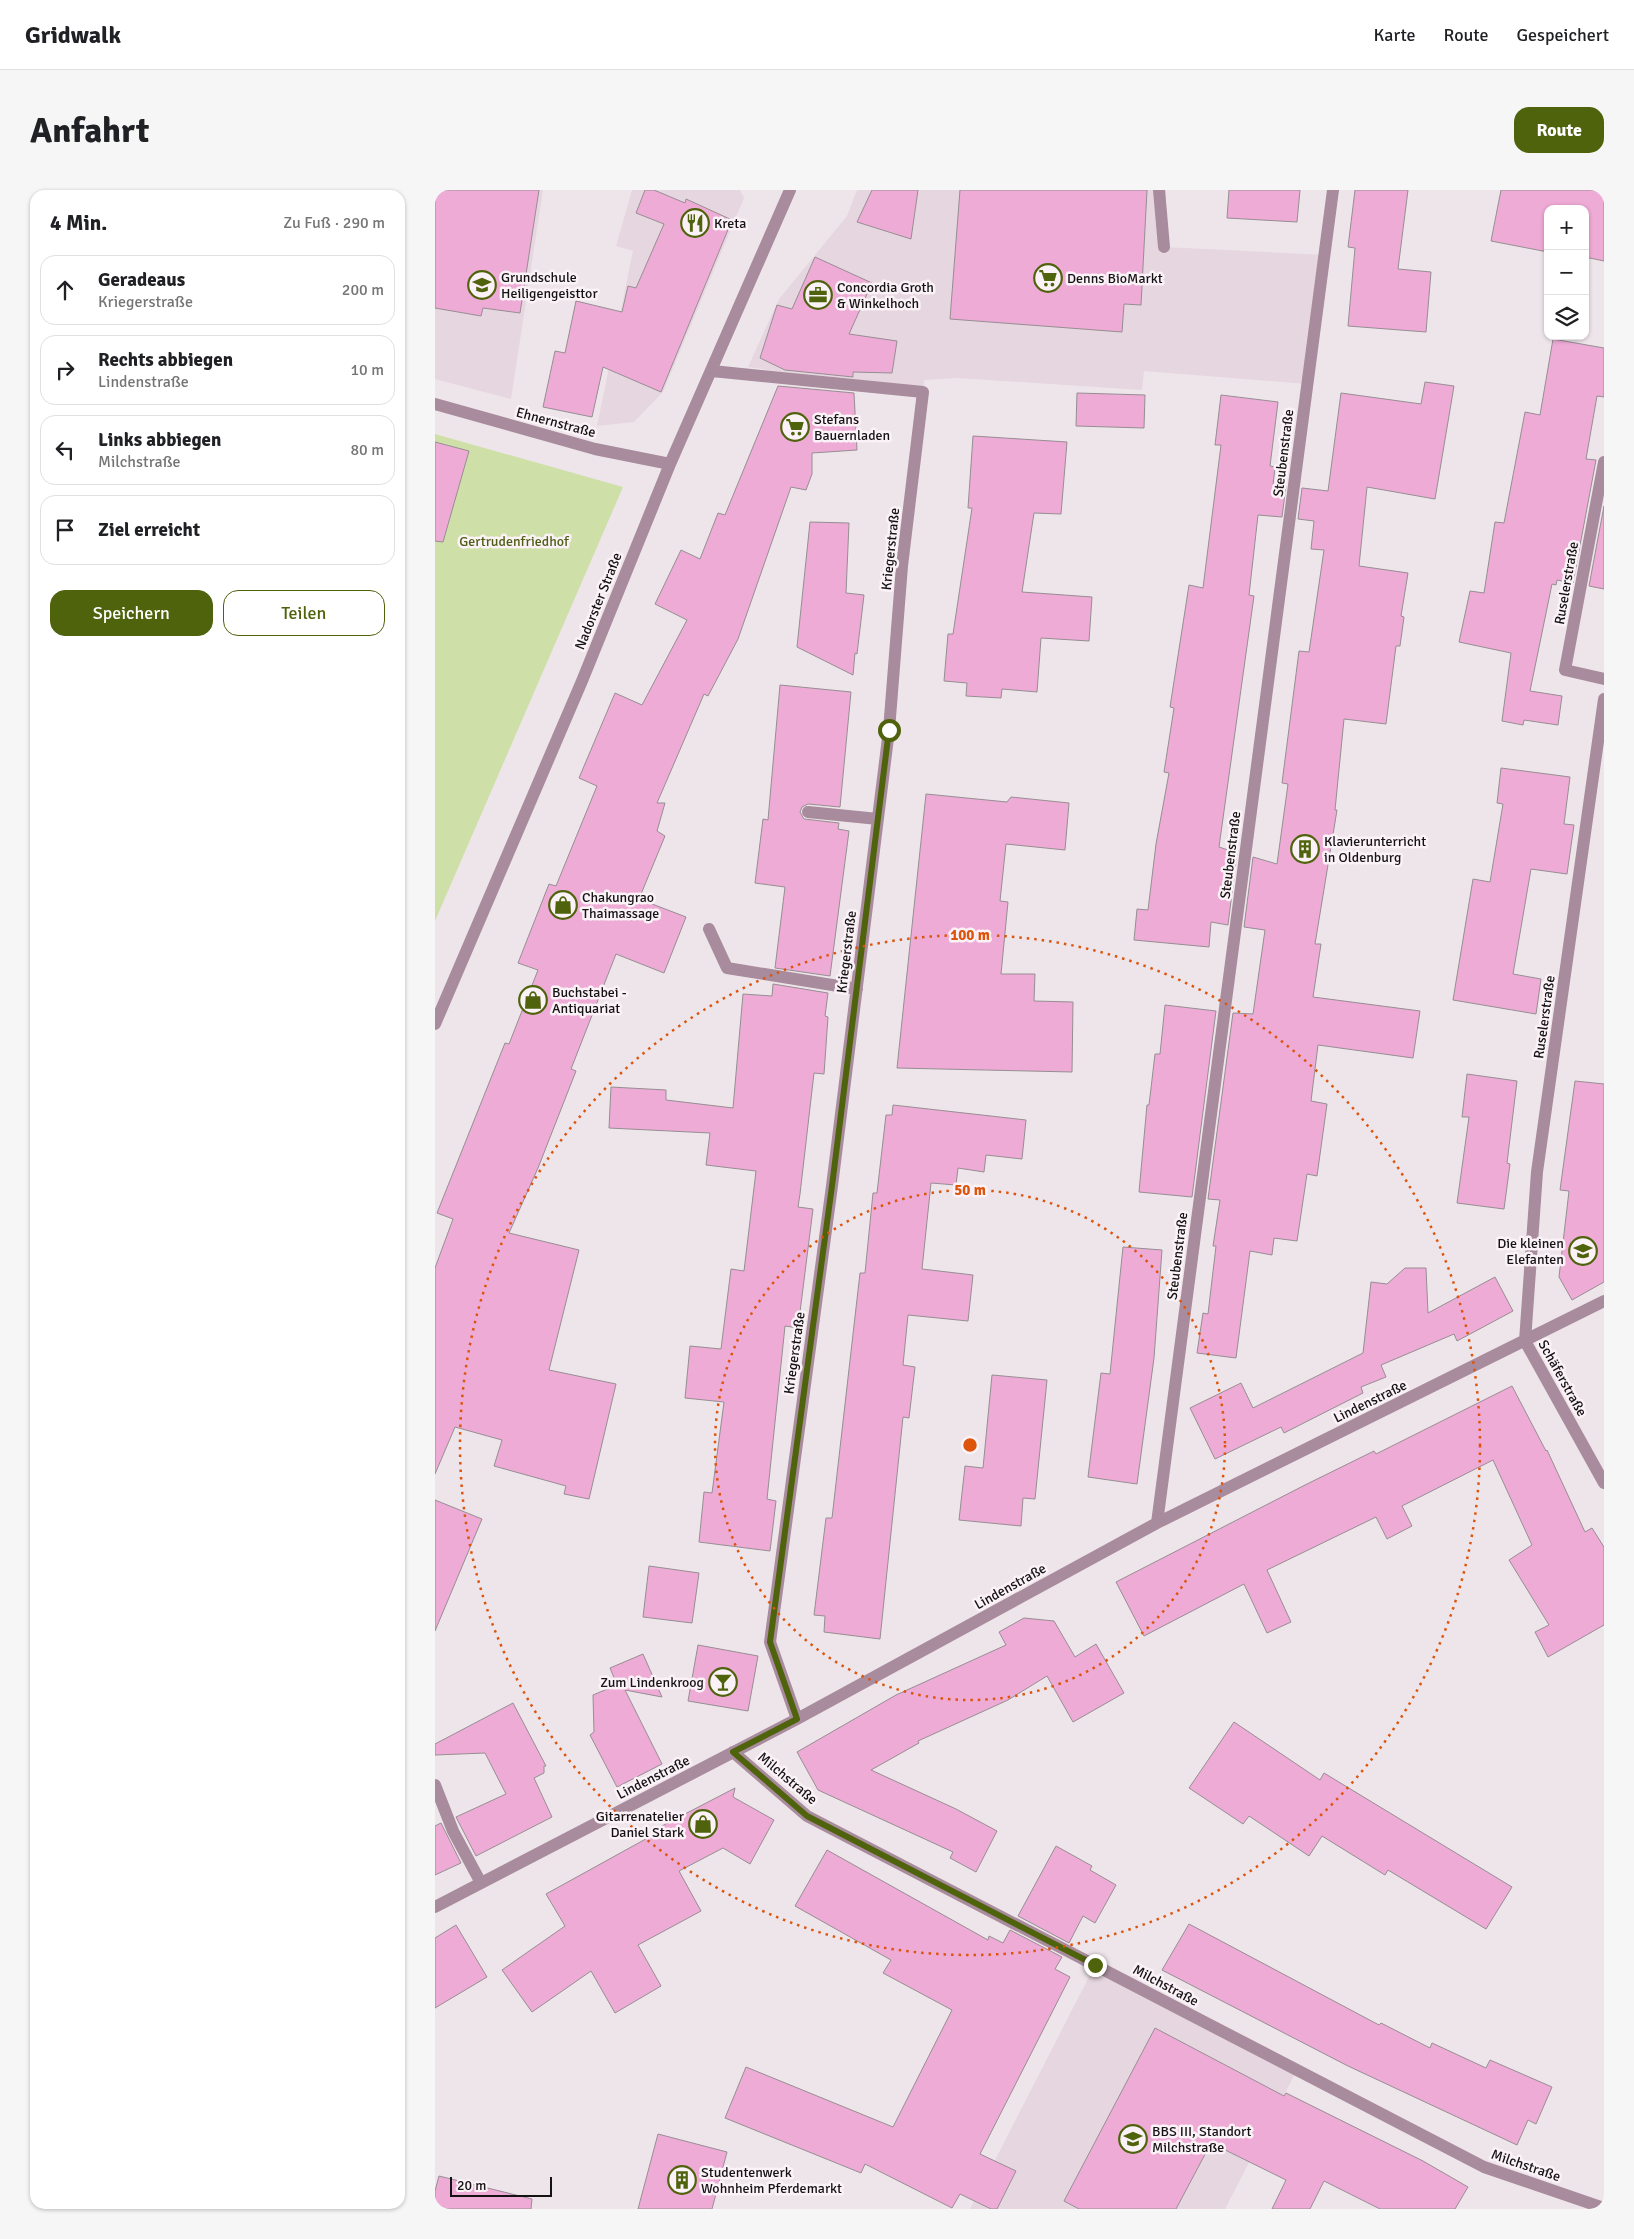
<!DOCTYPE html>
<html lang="de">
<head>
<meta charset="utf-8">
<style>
  :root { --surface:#fff; --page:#f6f6f6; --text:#202124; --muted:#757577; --line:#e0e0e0; --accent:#4f630c }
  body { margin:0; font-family:Signika,sans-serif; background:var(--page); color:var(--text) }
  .controls { position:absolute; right:15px; top:15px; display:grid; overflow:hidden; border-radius:10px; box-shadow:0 1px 4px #0004 }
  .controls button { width:45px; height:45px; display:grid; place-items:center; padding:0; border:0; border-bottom:1px solid var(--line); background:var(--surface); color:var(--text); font:25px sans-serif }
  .scale { position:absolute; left:15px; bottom:12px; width:102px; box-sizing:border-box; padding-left:5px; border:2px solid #151214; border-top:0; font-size:14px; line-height:18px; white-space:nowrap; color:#151214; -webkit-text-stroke:4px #fbf2f7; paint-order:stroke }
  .stop { position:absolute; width:15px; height:15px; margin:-11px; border:4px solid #4f630c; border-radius:50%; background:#fff }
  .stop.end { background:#4f630c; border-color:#fff; box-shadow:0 1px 5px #0008 }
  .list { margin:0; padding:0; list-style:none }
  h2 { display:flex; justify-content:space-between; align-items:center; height:65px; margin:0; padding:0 20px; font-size:21px }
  h2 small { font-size:16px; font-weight:400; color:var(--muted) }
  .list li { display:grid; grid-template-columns:32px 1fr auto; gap:15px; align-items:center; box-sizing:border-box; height:70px; margin:0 10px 10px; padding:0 10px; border:1px solid var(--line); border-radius:15px }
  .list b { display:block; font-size:19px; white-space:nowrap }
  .list p { margin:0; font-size:16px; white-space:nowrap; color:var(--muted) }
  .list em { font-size:16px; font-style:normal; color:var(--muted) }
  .actions { display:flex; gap:10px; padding:15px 20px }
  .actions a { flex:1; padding:11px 0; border:1px solid var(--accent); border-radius:15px; text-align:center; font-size:18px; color:var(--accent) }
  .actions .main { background:var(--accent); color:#fff }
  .icon { flex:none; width:28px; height:28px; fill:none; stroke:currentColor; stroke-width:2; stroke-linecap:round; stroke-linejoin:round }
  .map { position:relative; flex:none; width:1169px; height:2019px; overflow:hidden; border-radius:15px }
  header { display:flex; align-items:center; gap:30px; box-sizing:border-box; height:70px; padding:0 25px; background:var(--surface); border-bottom:1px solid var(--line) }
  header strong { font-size:24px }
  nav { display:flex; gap:28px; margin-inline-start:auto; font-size:18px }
  .intro { display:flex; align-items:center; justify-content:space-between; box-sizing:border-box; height:120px; padding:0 30px }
  h1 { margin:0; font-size:35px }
  .button { padding:12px 22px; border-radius:15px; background:var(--accent); color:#fff; font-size:18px; font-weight:700 }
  main { display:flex; gap:30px; padding:0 30px }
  aside { flex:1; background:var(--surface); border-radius:15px; box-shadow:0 1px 4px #0004 }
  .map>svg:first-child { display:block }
</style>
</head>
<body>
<header>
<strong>Gridwalk</strong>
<nav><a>Karte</a><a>Route</a><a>Gespeichert</a></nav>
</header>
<div class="intro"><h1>Anfahrt</h1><a class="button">Route</a></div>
<main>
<aside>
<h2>4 Min.<small>Zu Fuß · 290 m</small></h2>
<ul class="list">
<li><svg class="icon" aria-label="ahead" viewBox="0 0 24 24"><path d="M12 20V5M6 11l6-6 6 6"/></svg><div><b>Geradeaus</b><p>Kriegerstraße</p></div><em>200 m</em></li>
<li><svg class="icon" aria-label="right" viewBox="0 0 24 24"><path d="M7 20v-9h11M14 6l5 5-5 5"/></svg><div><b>Rechts abbiegen</b><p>Lindenstraße</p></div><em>10 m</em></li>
<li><svg class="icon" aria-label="left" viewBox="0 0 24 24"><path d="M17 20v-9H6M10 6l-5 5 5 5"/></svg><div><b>Links abbiegen</b><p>Milchstraße</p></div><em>80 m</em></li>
<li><svg class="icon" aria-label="arrive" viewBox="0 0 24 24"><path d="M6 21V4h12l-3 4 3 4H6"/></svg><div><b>Ziel erreicht</b></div></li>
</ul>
<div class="actions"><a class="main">Speichern</a><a>Teilen</a></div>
</aside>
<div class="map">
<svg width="1169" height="2019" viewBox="0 0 1169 2019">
  <rect width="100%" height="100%" fill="#eee5ea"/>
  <path fill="#e6d6df" d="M 0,0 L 108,0 L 76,209 L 0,189 Z
    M 197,0 L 305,0 L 309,8 L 228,202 L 199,232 L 162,236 L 198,61 L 181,56 Z
    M 422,0 L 731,0 L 729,57 L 890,65 L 872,194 L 709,181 L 707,200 L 522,188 L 489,190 L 488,202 L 313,177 L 344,109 L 412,26 Z
    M 660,1775 L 862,1880 L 790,2019 L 535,2019 Z"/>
  <path fill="#cee0a8" d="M 0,244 L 188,297 L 0,731 Z"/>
  <path fill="#eeabd5" stroke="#968e93" d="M 0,0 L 104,0 L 85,123 L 48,118 L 46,126 L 0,118 Z
    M 210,0 L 219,0 L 250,13 L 251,9 L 297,30 L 226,202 L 168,177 L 157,227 L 108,217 L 120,161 L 130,163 L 141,111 L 187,122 L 193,96 L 201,98 L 229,34 L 201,23 Z
    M 437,0 L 483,0 L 476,49 L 422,32 Z
    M 525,0 L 712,0 L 706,115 L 689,114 L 687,142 L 515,129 Z
    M 794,0 L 865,0 L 862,32 L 792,28 Z
    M 920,0 L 973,0 L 963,79 L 996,82 L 991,142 L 913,136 L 920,58 L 913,57 Z
    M 1066,0 L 1169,0 L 1169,71 L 1150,67 L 1150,19 L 1113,19 L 1113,62 L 1056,51 Z
    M 380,67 L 437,93 L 414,144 L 462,151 L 457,183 L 418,182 L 418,187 L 350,180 L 325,168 L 342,115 L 357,119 Z
    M 1118,149 L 1169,158 L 1169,207 L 1162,206 L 1151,269 L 1161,270 L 1138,393 L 1122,390 L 1121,395 L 1117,394 L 1095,501 L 1127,506 L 1123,535 L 1089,530 L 1088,535 L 1067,531 L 1076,463 L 1024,452 L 1035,401 L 1049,403 L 1060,332 L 1069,333 L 1090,222 L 1105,225 Z
    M 990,192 L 1019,196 L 1000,309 L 932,297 L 924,376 L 973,383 L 966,426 L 969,427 L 965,456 L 961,456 L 951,534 L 909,529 L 900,620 L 902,620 L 880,754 L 886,754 L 878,807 L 985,821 L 978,868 L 883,855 L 876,911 L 892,914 L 882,986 L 872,984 L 862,1051 L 839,1048 L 837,1065 L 815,1061 L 801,1168 L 762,1163 L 768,1123 L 773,1124 L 781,1056 L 778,1056 L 785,1010 L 773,1009 L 798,823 L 818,824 L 830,740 L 809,737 L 818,667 L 842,674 L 853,594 L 847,593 L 864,461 L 874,462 L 889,360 L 876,359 L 879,331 L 863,329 L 867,298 L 893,301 L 906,203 L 986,214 Z
    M 343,196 L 419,203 L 422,260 L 377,263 L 377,284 L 371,300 L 356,297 L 303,449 L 273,506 L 269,504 L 222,613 L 230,613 L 222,641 L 230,646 L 204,709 L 251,727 L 229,783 L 181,764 L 136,879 L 141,881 L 103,978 L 74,1043 L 144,1060 L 114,1180 L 181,1194 L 154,1309 L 129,1304 L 131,1296 L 59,1276 L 67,1250 L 20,1237 L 0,1284 L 0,1078 L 18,1029 L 2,1023 L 70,853 L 74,854 L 103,780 L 83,773 L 114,694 L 121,696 L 162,596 L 144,588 L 180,503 L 207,515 L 252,430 L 220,414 L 246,360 L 265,369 L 283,323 L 290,325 Z
    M 642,203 L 710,205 L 709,238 L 641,236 Z
    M 786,205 L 843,212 L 835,276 L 840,277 L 838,295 L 851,296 L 847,327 L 823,325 L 814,405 L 819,406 L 784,657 L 802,663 L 793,735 L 776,732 L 774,757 L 699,750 L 702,719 L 713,720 L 721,654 L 734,583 L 729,582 L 739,518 L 735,517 L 754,395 L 768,398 L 786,255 L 780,255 Z
    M 538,246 L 632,252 L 626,324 L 599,323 L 587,402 L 657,407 L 654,451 L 606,448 L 602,502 L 567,499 L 566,508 L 531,506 L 532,493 L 509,491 L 513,444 L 518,444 L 537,318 L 533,318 Z
    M 0,252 L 34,261 L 8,352 L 0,351 Z
    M 1169,316 L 1169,399 L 1154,396 Z
    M 375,332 L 414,333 L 411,403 L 429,405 L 422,464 L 420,463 L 418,485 L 362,457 Z
    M 345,495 L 416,502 L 405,617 L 373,614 L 367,617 L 365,622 L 369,629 L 404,633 L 403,639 L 414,641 L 395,786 L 340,778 L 350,697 L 320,693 L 328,629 L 333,630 Z
    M 1066,578 L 1135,587 L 1129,634 L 1139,635 L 1132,684 L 1096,679 L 1078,784 L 1106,789 L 1101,824 L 1018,810 L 1038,689 L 1055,692 L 1068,614 L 1062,613 Z
    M 491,604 L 572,612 L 576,607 L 634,613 L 630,660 L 571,654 L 565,711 L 573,712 L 566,784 L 600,784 L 599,811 L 638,812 L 637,882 L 462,878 Z
    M 338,794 L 393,803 L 390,826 L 393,827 L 389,884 L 379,883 L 365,1004 L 363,1017 L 378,1019 L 363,1138 L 350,1136 L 332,1309 L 341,1311 L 335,1361 L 264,1352 L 269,1302 L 277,1303 L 289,1212 L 250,1208 L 255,1156 L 286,1159 L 296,1079 L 309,1081 L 321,981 L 271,975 L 275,943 L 174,938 L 176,897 L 231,900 L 231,910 L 298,918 L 308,804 L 337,806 Z
    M 730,815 L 781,821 L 757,1007 L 704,1002 L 712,915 L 714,915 L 720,864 L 725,864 Z
    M 1032,884 L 1082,891 L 1072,973 L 1075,974 L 1069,1019 L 1022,1013 L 1034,927 L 1027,927 Z
    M 1140,891 L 1169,894 L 1169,1092 L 1137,1110 L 1124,1087 L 1134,1001 L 1125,1000 Z
    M 458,915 L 591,930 L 587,969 L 551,965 L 549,982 L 523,978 L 521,995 L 496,993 L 487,1079 L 538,1085 L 533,1131 L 473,1125 L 468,1175 L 480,1177 L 474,1228 L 468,1227 L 445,1449 L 389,1442 L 390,1426 L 379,1425 L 391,1328 L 397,1328 L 425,1083 L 430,1083 L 438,1003 L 442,1003 L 451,925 L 457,925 Z
    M 688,1057 L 727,1060 L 719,1168 L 702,1294 L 653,1287 L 666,1183 L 675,1184 Z
    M 970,1078 L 991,1078 L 993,1123 L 1060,1087 L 1078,1121 L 1022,1151 L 1019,1144 L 946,1175 L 951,1187 L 926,1197 L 928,1203 L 849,1243 L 846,1237 L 780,1269 L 755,1218 L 806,1193 L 818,1218 L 928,1163 L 936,1092 L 952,1094 Z
    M 557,1185 L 612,1190 L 600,1309 L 588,1308 L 586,1336 L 524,1330 L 530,1276 L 548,1278 Z
    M 1077,1196 L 1111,1261 L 1112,1260 L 1150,1342 L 1157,1338 L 1169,1357 L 1169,1435 L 1113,1467 L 1100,1442 L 1114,1435 L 1074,1370 L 1097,1355 L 1058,1270 L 967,1316 L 977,1336 L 952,1349 L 941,1327 L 832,1380 L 856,1432 L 832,1443 L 809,1394 L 709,1446 L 681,1392 L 870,1295 L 939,1261 L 941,1264 Z
    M 0,1310 L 47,1329 L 0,1441 Z
    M 214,1376 L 264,1383 L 257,1433 L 208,1427 Z
    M 589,1428 L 619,1431 L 640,1467 L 661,1454 L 689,1503 L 638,1532 L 612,1486 L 573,1510 L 483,1551 L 484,1553 L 436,1580 L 521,1619 L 562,1641 L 541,1682 L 515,1668 L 518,1662 L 383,1600 L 362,1562 L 461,1505 L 571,1455 L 564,1442 Z
    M 263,1455 L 323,1466 L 313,1521 L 253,1511 Z
    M 208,1464 L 227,1507 L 190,1500 L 227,1574 L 182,1597 L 155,1545 L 159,1542 L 158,1505 L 182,1495 L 175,1478 Z
    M 78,1513 L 111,1576 L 109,1576 L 109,1583 L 99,1588 L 117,1627 L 41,1666 L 21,1627 L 71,1604 L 50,1563 L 0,1565 L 0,1554 Z
    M 799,1532 L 885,1590 L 889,1583 L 1077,1697 L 1051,1739 L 953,1680 L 950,1685 L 887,1646 L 874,1666 L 814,1626 L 808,1634 L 754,1598 Z
    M 300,1598 L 298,1607 L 339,1630 L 315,1674 L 288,1658 L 244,1681 L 266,1721 L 203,1755 L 226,1796 L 180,1823 L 156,1781 L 97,1822 L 67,1780 L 130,1736 L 111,1704 L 227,1640 L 225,1637 Z
    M 6,1633 L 26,1673 L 0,1685 L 0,1636 Z
    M 621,1656 L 657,1676 L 655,1680 L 681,1695 L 660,1733 L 648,1726 L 634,1753 L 583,1726 Z
    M 392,1660 L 553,1750 L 554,1746 L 568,1753 L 575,1740 L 627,1767 L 620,1779 L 635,1787 L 545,1964 L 581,1981 L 562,2019 L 556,2019 L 525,2004 L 517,2018 L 430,1974 L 426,1983 L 290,1928 L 311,1877 L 458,1937 L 517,1820 L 448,1783 L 456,1770 L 360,1716 Z
    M 754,1734 L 944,1835 L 946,1833 L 995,1858 L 997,1853 L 1051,1878 L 1055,1870 L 1117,1897 L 1101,1934 L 1093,1930 L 1082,1955 L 913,1876 L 727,1780 Z
    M 21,1735 L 52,1787 L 0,1818 L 0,1748 Z
    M 720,1838 L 849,1906 L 851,1903 L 988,1971 L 1033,1997 L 1020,2019 L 945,2019 L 889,1991 L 875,2019 L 837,2019 L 851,1990 L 776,1953 L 741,2019 L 644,2019 L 629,2011 Z
    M 223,1944 L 292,1962 L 277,2019 L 203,2019 Z
    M 4,1986 L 97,2009 L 96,2019 L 0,2019 L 0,2001 Z"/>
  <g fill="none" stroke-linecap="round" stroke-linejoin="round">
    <path stroke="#a88b9c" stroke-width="12" d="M 724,0 L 729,57
      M 277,181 L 488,202 L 467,376 L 454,540 L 397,996 L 335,1452 L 362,1529
      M 0,214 L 160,259 L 235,274
      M 1169,272 L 1130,480 L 1169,489
      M 1169,509 L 1102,982 L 1090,1151 L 1169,1293
      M 373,622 L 443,629
      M 274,739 L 292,778 L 422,799
      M 0,834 L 147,491 L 235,274 L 355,0
      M 722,1333 L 898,0
      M 298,1562 L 372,1626 L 1049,1977 L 1169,2018
      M 0,1595 L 18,1641 L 46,1693
      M 0,1717 L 362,1529 L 722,1333 L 1169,1111"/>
  </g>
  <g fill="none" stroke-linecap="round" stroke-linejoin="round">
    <path stroke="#4f630c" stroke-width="6" d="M 454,540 L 397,996 L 335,1452 L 362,1529 L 298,1562 L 372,1626 L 660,1775"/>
  </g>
  <g fill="none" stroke="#dd550c" stroke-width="2.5" stroke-dasharray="2.5 5">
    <circle cx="535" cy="1255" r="255"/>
    <circle cx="535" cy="1255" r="510"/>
  </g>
  <defs>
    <symbol id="restaurant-ring" viewBox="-11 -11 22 22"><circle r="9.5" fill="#fbf2f7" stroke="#4f630c" stroke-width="1.5"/><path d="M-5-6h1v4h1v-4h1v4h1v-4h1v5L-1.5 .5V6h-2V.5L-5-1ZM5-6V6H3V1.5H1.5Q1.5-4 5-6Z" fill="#4f630c"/></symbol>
    <symbol id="supermarket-ring" viewBox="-11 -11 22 22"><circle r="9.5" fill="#fbf2f7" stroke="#4f630c" stroke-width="1.5"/><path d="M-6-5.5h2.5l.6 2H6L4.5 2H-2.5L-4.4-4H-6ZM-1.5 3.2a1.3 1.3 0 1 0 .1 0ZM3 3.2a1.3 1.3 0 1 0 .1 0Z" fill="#4f630c"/></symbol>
    <symbol id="school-ring" viewBox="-11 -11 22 22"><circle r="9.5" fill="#fbf2f7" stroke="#4f630c" stroke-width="1.5"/><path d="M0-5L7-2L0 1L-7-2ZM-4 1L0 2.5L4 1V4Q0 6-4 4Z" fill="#4f630c"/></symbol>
    <symbol id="office-ring" viewBox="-11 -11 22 22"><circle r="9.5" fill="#fbf2f7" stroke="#4f630c" stroke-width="1.5"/><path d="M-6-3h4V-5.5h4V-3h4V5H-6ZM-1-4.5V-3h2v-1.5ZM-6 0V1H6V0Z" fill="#4f630c"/></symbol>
    <symbol id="building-ring" viewBox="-11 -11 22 22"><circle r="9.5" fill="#fbf2f7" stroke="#4f630c" stroke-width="1.5"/><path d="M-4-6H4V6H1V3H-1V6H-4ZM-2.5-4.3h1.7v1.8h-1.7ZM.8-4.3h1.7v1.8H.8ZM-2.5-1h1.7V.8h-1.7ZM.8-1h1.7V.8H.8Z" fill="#4f630c"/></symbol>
    <symbol id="shop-ring" viewBox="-11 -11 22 22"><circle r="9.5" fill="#fbf2f7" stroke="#4f630c" stroke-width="1.5"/><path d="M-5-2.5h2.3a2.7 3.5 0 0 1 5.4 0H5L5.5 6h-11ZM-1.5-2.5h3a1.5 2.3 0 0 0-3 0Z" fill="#4f630c"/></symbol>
    <symbol id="bar-ring" viewBox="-11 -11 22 22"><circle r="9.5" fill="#fbf2f7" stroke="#4f630c" stroke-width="1.5"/><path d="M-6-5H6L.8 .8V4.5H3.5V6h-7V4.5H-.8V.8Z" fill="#4f630c"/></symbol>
  </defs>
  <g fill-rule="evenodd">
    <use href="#restaurant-ring" x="244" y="17" width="32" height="32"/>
    <use href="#supermarket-ring" x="597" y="72" width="32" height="32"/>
    <use href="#school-ring" x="31" y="79" width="32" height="32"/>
    <use href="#office-ring" x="367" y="89" width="32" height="32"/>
    <use href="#supermarket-ring" x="344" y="221" width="32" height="32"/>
    <use href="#building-ring" x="854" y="643" width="32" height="32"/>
    <use href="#shop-ring" x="112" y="699" width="32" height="32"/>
    <use href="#shop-ring" x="82" y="794" width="32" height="32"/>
    <use href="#school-ring" x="1132" y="1045" width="32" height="32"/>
    <use href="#bar-ring" x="272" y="1476" width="32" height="32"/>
    <use href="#shop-ring" x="252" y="1618" width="32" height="32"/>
    <use href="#school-ring" x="682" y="1933" width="32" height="32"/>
    <use href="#building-ring" x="231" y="1974" width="32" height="32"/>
  </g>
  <g text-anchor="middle" stroke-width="5" stroke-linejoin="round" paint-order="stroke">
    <g font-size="14" fill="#151214" stroke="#fbf2f7" text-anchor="start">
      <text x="279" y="38">Kreta</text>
      <text x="66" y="92">Grundschule<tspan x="66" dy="16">Heiligengeisttor</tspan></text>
      <text x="632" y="93">Denns BioMarkt</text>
      <text x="402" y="102">Concordia Groth<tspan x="402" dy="16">&amp; Winkelhoch</tspan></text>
      <text x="379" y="234">Stefans<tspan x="379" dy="16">Bauernladen</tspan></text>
      <text x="889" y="656">Klavierunterricht<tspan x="889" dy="16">in Oldenburg</tspan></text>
      <text x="147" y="712">Chakungrao<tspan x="147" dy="16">Thaimassage</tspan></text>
      <text x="117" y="807">Buchstabei -<tspan x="117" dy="16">Antiquariat</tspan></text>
      <text x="1129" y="1058" text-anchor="end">Die kleinen<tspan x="1129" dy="16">Elefanten</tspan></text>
      <text x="269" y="1497" text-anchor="end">Zum Lindenkroog</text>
      <text x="249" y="1631" text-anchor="end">Gitarrenatelier<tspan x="249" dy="16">Daniel Stark</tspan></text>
      <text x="717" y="1946">BBS III, Standort<tspan x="717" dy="16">Milchstraße</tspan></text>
      <text x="266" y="1987">Studentenwerk<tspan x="266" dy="16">Wohnheim Pferdemarkt</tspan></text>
    </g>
    <g font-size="14" fill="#151214" stroke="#fbf2f7">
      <text transform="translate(121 232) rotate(15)" y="5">Ehnernstraße</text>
      <text transform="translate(848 263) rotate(-83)" y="5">Steubenstraße</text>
      <text transform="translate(455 359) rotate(-84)" y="5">Kriegerstraße</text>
      <text transform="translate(1131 393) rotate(-80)" y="5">Ruselerstraße</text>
      <text transform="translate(163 411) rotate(-68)" y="5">Nadorster Straße</text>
      <text transform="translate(795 665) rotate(-83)" y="5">Steubenstraße</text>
      <text transform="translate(411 762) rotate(-83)" y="5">Kriegerstraße</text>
      <text transform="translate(1109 827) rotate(-82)" y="5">Ruselerstraße</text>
      <text transform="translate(742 1066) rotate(-83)" y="5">Steubenstraße</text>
      <text transform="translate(359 1163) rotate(-82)" y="5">Kriegerstraße</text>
      <text transform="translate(1128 1188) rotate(61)" y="5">Schäferstraße</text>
      <text transform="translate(935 1211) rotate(-26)" y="5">Lindenstraße</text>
      <text transform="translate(575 1396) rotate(-29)" y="5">Lindenstraße</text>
      <text transform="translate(218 1587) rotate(-27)" y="5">Lindenstraße</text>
      <text transform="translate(353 1588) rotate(40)" y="5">Milchstraße</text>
      <text transform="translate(731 1795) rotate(28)" y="5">Milchstraße</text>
      <text transform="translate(1091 1975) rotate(19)" y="5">Milchstraße</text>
    </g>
    <g font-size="14" fill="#4c5e13" stroke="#fbf2f7">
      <text x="79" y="356">Gertrudenfriedhof</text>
    </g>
  </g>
  <circle cx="535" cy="1255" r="8" fill="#dd550c" stroke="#fbf2f7" stroke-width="2.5"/>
  <g font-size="15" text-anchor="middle" font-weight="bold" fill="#dd550c" stroke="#fbf2f7" stroke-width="5" stroke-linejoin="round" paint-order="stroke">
    <text x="535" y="750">100 m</text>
    <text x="535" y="1005">50 m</text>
  </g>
</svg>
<div class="controls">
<button>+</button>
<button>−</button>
<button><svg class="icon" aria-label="layers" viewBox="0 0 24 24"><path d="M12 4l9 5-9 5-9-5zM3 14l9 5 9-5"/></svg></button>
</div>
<div class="scale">20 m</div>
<div class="stop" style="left:454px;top:540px"></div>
<div class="stop end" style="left:660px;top:1775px"></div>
</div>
</main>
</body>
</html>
